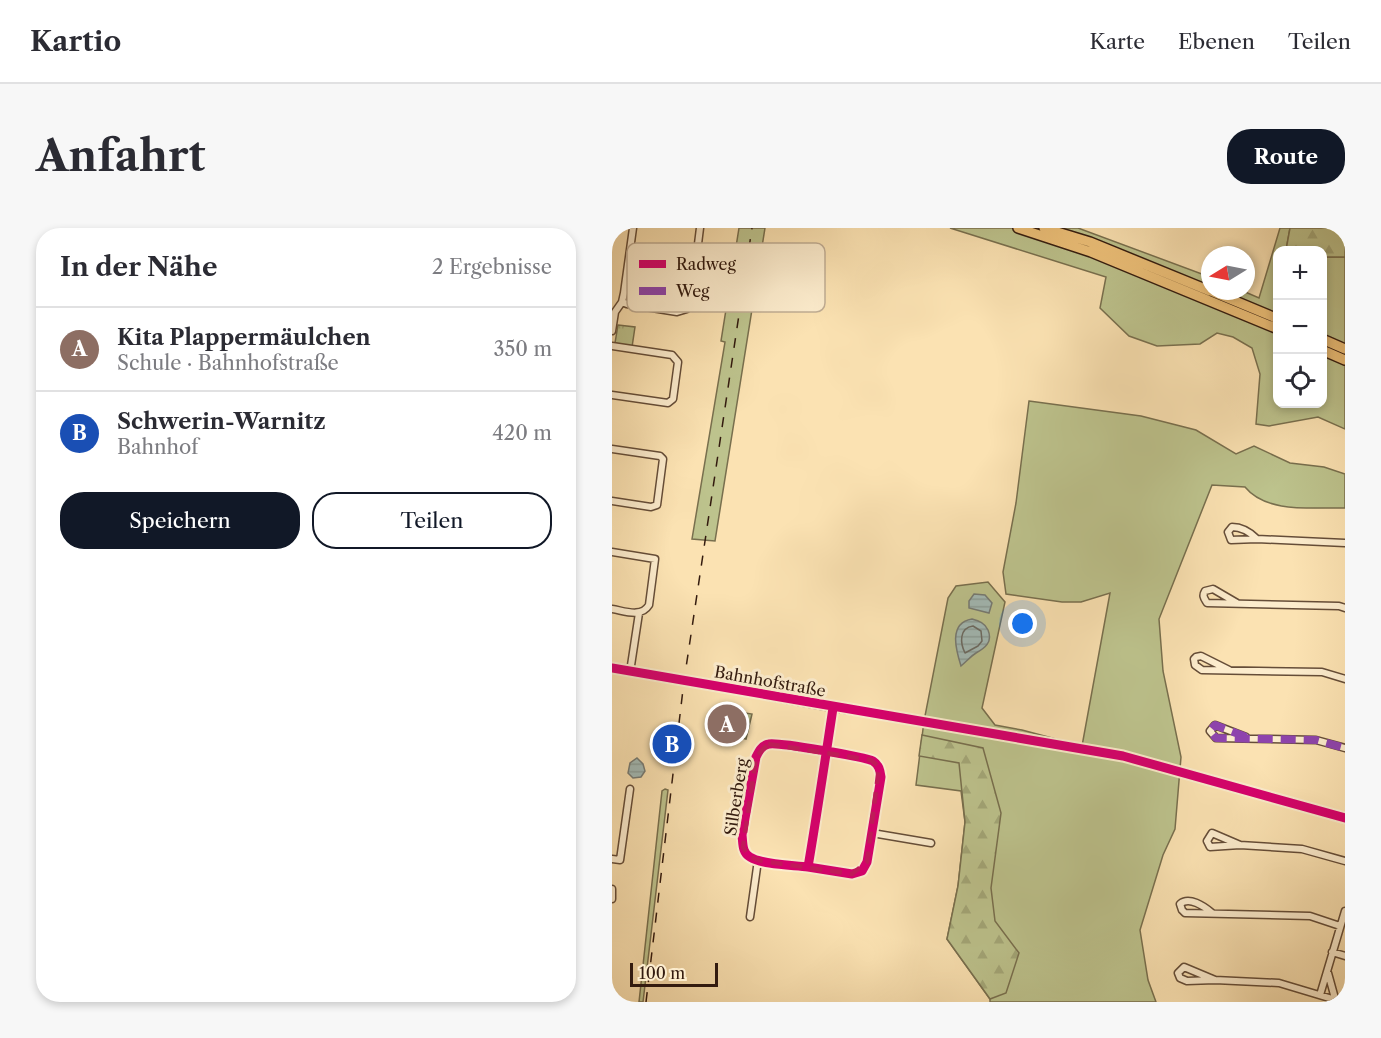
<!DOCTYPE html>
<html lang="de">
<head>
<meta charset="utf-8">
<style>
  :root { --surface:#fff; --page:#f7f7f7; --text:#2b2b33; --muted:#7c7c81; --line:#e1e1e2; --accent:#111827 }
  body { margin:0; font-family:"Libre Caslon Text",serif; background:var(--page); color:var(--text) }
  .controls { position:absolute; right:18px; top:18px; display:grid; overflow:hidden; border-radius:12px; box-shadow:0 3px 9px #0003 }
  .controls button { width:54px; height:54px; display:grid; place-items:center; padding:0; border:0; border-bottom:2px solid var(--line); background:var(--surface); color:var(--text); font:30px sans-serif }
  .compass { position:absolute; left:589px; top:18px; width:54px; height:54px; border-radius:50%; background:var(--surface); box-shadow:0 3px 9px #0003; rotate:260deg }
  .scale { position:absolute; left:18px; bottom:15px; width:88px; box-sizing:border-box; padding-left:6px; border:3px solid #331b0f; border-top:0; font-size:16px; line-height:21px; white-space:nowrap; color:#331b0f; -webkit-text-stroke:4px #fceccd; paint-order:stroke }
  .you { position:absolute; left:411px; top:396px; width:21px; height:21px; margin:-15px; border:4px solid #fff; border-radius:50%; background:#1a73e8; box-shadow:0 0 0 9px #1a73e833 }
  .badge { display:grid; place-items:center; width:39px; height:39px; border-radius:50%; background:var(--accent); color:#fff; font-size:20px; font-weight:700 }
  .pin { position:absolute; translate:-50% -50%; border:3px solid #fff; box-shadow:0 2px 6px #0006 }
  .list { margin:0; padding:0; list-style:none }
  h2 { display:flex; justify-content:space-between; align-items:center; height:78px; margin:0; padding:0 24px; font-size:26px }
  h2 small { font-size:20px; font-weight:400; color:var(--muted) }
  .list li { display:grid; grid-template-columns:39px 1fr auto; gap:18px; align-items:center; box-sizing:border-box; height:84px; padding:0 24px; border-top:2px solid var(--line) }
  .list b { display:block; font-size:22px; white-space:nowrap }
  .list p { margin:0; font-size:20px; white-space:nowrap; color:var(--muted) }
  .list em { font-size:20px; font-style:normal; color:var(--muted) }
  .actions { display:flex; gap:12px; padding:18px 24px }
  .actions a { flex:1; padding:14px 0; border:2px solid var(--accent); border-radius:24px; text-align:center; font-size:21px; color:var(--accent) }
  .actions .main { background:var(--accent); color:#fff }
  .icon { flex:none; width:33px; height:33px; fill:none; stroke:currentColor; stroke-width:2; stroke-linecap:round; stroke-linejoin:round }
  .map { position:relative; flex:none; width:733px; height:774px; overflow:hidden; border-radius:24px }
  header { display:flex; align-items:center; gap:36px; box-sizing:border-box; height:84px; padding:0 30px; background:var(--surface); border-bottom:2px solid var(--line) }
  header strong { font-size:28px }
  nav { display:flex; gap:33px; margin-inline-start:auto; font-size:21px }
  .intro { display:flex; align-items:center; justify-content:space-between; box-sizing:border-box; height:144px; padding:0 36px }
  h1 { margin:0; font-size:42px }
  .button { padding:15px 27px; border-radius:24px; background:var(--accent); color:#fff; font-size:21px; font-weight:700 }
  main { display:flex; gap:36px; padding:0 36px }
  aside { flex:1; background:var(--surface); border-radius:24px; box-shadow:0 3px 9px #0003 }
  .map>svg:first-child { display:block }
</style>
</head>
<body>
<header>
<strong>Kartio</strong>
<nav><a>Karte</a><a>Ebenen</a><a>Teilen</a></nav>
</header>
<div class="intro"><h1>Anfahrt</h1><a class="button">Route</a></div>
<main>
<aside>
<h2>In der Nähe<small>2 Ergebnisse</small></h2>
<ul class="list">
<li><span class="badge" style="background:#8d6e63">A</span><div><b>Kita Plappermäulchen</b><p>Schule · Bahnhofstraße</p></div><em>350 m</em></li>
<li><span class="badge" style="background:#1a4fb4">B</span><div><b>Schwerin-Warnitz</b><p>Bahnhof</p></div><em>420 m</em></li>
</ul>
<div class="actions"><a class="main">Speichern</a><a>Teilen</a></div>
</aside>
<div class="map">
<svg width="733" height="774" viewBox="0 0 733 774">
  <defs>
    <pattern id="forest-firs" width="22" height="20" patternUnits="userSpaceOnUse" patternTransform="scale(1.5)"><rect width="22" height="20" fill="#bdc38d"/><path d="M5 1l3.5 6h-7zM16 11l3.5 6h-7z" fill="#a3a778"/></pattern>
    <pattern id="park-tufts" width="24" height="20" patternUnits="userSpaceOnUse" patternTransform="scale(1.5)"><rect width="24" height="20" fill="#bdc38d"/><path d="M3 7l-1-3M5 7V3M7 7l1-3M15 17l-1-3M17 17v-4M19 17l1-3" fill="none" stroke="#a3a778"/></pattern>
    <pattern id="water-rules" width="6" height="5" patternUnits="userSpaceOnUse" patternTransform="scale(1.5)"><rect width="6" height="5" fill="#a3bbb7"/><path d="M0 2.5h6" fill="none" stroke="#8da09c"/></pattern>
  </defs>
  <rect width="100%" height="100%" fill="#fbe2b2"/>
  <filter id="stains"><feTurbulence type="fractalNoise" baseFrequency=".00333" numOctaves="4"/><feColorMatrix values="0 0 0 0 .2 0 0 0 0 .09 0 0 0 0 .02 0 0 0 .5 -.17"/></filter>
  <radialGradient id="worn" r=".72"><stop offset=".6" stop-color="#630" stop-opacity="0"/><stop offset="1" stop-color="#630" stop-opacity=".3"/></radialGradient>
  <path fill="#bdc38d" stroke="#786f4e" stroke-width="1.5" d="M 127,0 L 153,0 L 103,313 L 80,311 L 113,114 L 109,113 Z
    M 338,0 L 466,0 L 598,49 L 598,63 L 631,63 L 647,70 L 668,0 L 678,0 L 674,22 L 666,22 L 666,176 L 710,176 L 711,29 L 733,29 L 733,201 L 706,189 L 657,198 L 644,196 L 648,146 L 640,120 L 621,109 L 605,105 L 588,116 L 545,118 L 517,108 L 488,80 L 494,49 Z
    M 417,173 L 529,188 L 584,202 L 624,226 L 642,218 L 678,235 L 712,239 L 733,246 L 733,280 C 702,279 655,286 633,259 L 600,257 L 547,391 L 551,443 L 569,529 L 563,601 L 551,627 L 528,702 L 536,752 L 544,774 L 378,774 L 378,771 L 335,711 L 346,658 L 353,594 L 349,563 L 304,557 L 312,493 L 336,370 L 344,358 L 376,354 L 393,374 L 370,480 L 383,497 L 410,502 L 470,518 L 498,365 L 469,374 L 450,374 L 394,366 L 391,344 L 404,275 Z
    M 53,561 L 56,562 L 31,774 L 27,774 L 50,563 Z"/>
  <path fill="url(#forest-firs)" stroke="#786f4e" stroke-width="1.5" d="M 678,0 L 733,0 L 733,29 L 711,29 L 710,22 L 674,22 Z
    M 310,507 L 371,520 L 389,585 L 379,660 L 383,693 L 407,725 L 394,765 L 378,771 L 335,711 L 346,658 L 353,594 L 347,535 L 307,528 Z"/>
  <path fill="url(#park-tufts)" stroke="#786f4e" stroke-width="1.5" d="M 6,97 L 23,99 L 20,119 L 3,115 Z
    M 120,483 L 140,486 L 134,511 L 117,507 Z"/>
  <path fill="url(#water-rules)" stroke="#767b74" stroke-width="1.5" d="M 362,366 L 373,367 L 380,375 L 377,385 L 357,380 L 357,373 Z
    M 360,391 C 367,393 373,395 376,402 C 381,414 373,420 364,425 C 359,428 354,434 349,438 C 344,422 336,395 360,391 Z
    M 25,530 L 31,536 L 33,543 L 29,549 L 21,550 L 16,545 L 18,535 Z"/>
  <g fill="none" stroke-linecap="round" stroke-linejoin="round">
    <path stroke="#6b6b63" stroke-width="1.5" d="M 361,398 L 369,403 L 370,413 L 366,418 L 353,425 C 348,415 347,400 361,398 Z"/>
    <defs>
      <path id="minor" d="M 17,30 L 83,40
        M 10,74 L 15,76 L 65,84 L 75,81 L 83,40 L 88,0
        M 0,103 L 3,84 L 10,74 L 12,65 L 21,0
        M 0,118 L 60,127 L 66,134 L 61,171 L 56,175 L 0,167
        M 0,221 L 48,228 L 51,231 L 45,277 L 39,279 L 0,273
        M 645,311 C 638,304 630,299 620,299 L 616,304 L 619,312 L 645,311 L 733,315
        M 0,324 L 43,331 L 37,377 C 29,390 13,383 0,381
        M 625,375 L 601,361 L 593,363 C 590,368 592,370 595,375 L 727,378 L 733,380
        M 0,440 L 221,480 L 312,493
        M 617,442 L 589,428 L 584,429 L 582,431 L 583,437 L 590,442 L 710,444 L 733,451
        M 18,444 L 27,385
        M 634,509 L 603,497 L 598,503 L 604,510 L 704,512 L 733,520
        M 731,590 L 733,590
        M 260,605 L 319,615
        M 628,617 L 600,605 L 595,613 L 598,619 L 628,617 L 690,621 L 733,633
        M 0,631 L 8,632 L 18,561
        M 196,639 L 240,646 L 250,643 L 255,634 L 269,549 C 268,542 267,537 261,533 C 253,529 166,514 157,516 C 150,517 147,523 144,529 L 130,607 C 131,615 130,625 138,629 C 150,637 181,637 196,639 C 205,586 213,533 221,480
        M 0,661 L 0,671
        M 600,685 C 592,678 577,668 568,676 L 570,682 L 573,685 L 698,688 L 728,698
        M 138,689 L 146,632
        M 720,724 L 733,728
        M 716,745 L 724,774
        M 603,752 L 572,739 L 566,745 L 568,750 L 575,753 L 603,752 L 667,755 L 724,772
        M 708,767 L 733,683"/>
      <path id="trunk" d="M 406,0 L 479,24 L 666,101
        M 432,0 L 478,14 L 598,63
        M 599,63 L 666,91
        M 710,111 L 733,121
        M 710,122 L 733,132"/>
    </defs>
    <use href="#minor" stroke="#654d38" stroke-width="9"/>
    <use href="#trunk" stroke="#331b0f" stroke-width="12"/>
    <use href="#minor" stroke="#fceccd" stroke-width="6"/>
    <use href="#trunk" stroke="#eec179" stroke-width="9"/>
    <path stroke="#331b0f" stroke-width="1.5" stroke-dasharray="10 10" stroke-linecap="butt" d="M 34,774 L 72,453 L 140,0"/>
    <path stroke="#8e44ad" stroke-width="8" stroke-dasharray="15 8" stroke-linecap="butt" d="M 634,509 L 603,497 L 598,503 L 604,510 L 704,512 L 733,520"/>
    <defs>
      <path id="cycleway" d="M 0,440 L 511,528 L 733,590
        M 196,639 L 240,646 L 250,643 L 255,634 L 269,549 C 268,542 267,537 261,533 C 253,529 166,514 157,516 C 150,517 147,523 144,529 L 130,607 C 131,615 130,625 138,629 C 150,637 181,637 196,639 C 205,586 213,533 221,480"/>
    </defs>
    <use href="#cycleway" stroke="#fceccd" stroke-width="13"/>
    <use href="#cycleway" stroke="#d6006c" stroke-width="9"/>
  </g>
  <path fill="none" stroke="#c2185b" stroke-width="4.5" stroke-dasharray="12 8" stroke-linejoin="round" d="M 156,516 L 259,532 L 267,539 L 255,634 L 240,646 L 150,633 L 138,629 L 131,619 L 144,529 Z"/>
  <g text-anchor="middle" stroke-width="6" stroke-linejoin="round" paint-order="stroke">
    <g font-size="16" fill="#331b0f" stroke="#fceccd">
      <text transform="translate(158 453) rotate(10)" y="6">Bahnhofstraße</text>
      <text transform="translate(124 569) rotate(-81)" y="6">Silberberg</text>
    </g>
  </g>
  <rect x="15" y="15" width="198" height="69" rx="9" fill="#fceccd" stroke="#c0ad94" stroke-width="1.5"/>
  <rect x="27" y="32" width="27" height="8" fill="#d6006c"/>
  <rect x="27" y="59" width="27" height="8" fill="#8e44ad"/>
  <g font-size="16" fill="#331b0f">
    <text x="64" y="42">Radweg</text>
    <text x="64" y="69">Weg</text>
  </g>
  <rect width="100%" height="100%" filter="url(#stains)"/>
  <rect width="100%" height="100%" fill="url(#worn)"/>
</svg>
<div class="controls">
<button>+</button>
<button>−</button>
<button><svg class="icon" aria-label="locate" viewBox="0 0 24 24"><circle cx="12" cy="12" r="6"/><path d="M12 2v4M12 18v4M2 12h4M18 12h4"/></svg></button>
</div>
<svg class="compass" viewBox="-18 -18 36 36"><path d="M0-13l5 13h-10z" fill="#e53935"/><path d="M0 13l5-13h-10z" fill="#7c7c81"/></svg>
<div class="scale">100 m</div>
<div class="you"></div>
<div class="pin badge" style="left:115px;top:496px;background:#8d6e63">A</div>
<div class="pin badge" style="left:60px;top:516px;background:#1a4fb4">B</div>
</div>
</main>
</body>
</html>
